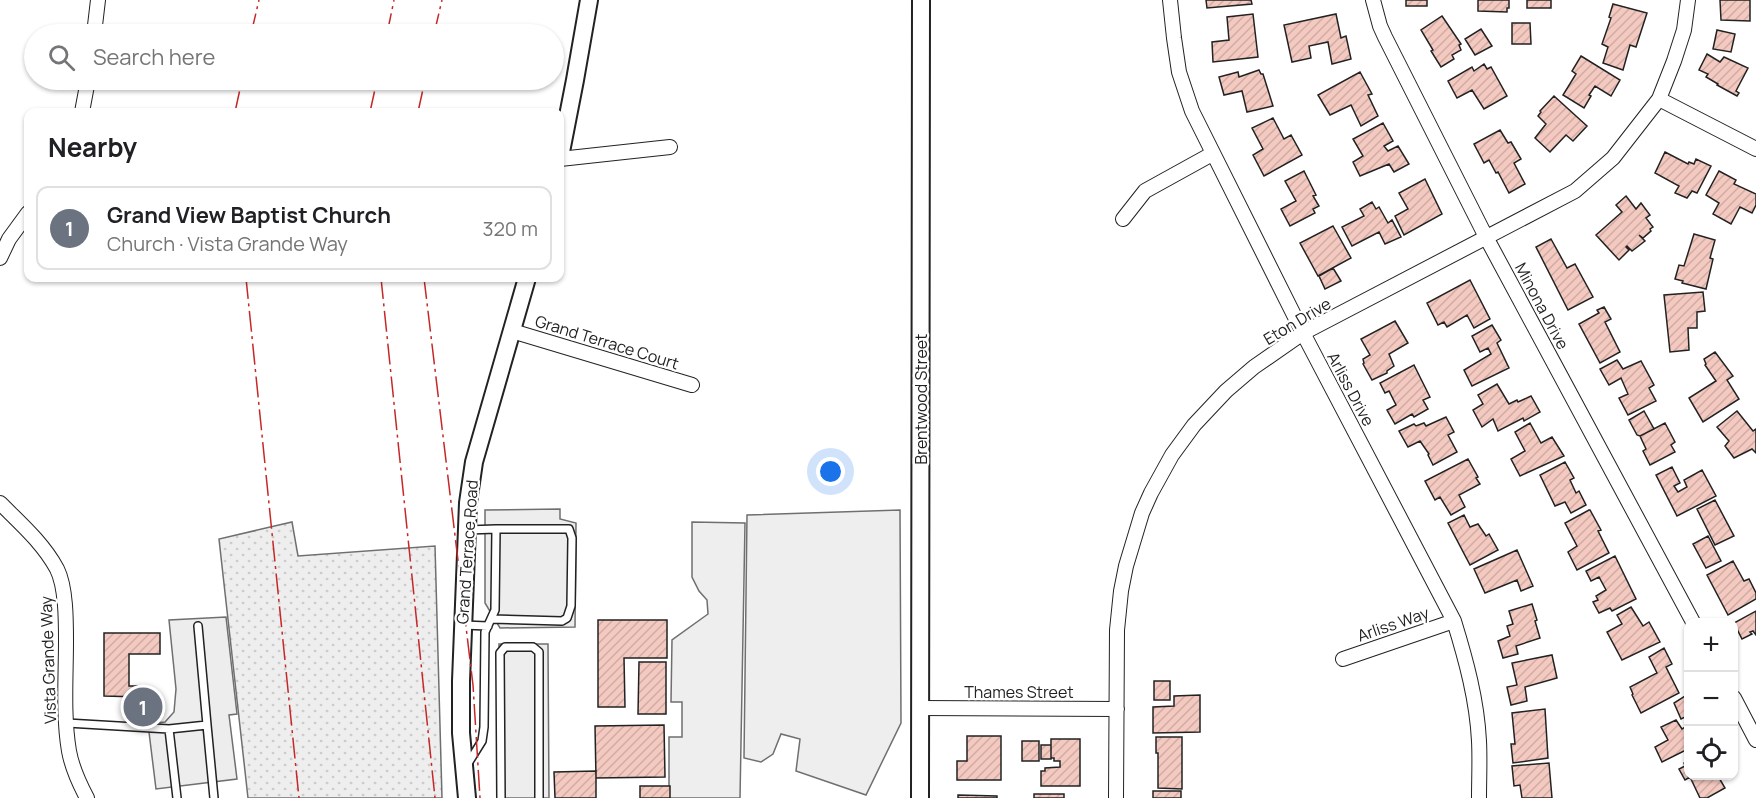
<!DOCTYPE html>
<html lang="en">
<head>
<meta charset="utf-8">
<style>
  :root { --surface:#fff; --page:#f2f2f2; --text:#202124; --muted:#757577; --line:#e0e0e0; --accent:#c62828 }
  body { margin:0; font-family:Manrope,sans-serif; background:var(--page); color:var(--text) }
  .controls { position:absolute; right:18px; bottom:18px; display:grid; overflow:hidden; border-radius:12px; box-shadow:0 2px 4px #0004 }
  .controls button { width:54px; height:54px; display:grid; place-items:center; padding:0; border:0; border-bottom:2px solid var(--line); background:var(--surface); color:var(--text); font:30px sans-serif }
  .you { position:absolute; left:831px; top:472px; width:21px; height:21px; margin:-15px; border:4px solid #fff; border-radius:50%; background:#1a73e8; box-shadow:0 0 0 9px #1a73e833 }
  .badge { display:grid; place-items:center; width:39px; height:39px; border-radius:50%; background:var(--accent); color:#fff; font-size:20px; font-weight:700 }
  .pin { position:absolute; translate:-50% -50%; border:3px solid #fff; box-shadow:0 2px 6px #0006 }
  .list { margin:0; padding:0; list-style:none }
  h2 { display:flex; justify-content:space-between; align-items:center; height:78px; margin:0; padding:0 24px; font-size:26px }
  h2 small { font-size:20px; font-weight:400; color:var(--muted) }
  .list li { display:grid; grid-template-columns:39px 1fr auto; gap:18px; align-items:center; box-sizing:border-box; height:84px; margin:0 12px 12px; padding:0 12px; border:2px solid var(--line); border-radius:12px }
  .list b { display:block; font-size:22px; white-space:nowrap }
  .list p { margin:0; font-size:20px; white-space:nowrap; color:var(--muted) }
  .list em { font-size:20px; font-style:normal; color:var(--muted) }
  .icon { flex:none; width:33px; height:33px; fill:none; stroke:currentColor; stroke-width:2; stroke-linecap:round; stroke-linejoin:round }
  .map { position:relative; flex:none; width:1756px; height:798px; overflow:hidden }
  .search { position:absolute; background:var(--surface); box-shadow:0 2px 4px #0004; left:24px; top:24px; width:540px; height:66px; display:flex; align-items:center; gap:15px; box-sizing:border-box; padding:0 21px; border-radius:33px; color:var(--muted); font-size:22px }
  .panel { position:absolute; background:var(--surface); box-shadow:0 2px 4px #0004; left:24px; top:108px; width:540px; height:174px; border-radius:12px }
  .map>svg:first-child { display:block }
</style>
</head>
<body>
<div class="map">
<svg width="1756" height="798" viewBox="0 0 1756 798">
  <defs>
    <pattern id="grass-dots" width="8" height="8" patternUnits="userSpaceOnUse" patternTransform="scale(1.5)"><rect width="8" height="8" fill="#eee"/><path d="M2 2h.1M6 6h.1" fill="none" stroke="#ccc" stroke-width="1.8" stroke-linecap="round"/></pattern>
    <pattern id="building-hatch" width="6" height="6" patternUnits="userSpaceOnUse" patternTransform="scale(1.5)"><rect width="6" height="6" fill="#f3c9c0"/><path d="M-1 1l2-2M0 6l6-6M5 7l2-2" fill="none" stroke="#d0aca5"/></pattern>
  </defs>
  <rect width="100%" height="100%" fill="#fff"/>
  <path fill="url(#grass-dots)" stroke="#6f6f6f" stroke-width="1.5" d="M 292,522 L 298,556 L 435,546 L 442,798 L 248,798 L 219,539 Z"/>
  <path fill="#eee" stroke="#6f6f6f" stroke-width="1.5" d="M 900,510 L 901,723 L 866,795 L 796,771 L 800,739 L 781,734 L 773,754 L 761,762 L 744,758 L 747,515 Z
    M 692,522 L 745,523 L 740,798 L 669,798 L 669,737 L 682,737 L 682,702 L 671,702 L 672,640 L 708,614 L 707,600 L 699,591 L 692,577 Z"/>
  <path fill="#ededed" stroke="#6f6f6f" stroke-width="1.5" d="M 560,509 L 560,519 L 576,523 L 575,627 L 500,628 L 485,603 L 485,510 Z
    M 226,617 L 237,714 L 229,715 L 237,779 L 156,789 L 148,724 L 165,722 L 174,712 L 176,689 L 169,620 Z
    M 499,644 L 548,644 L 549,798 L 500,798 Z"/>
  <path fill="url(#building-hatch)" stroke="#222" stroke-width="1.5" d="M 1206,0 L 1251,0 L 1252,4 L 1207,8 Z
    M 1406,0 L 1427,0 L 1427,6 L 1406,6 Z
    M 1478,0 L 1509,0 L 1509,8 L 1507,8 L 1507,12 L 1478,11 Z
    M 1527,0 L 1551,0 L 1551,8 L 1527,8 Z
    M 1720,0 L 1750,0 L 1750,21 L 1721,20 Z
    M 1613,4 L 1647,13 L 1636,47 L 1630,45 L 1623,70 L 1603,63 L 1608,47 L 1602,44 L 1611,18 L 1609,17 Z
    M 1253,14 L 1258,57 L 1213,62 L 1212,42 L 1229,40 L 1227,17 Z
    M 1336,14 L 1341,38 L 1346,36 L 1351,59 L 1332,64 L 1328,42 L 1309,46 L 1311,58 L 1292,62 L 1284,25 Z
    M 1442,16 L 1461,44 L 1459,45 L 1461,50 L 1452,55 L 1454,59 L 1441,67 L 1431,51 L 1433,50 L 1421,30 Z
    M 1512,23 L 1530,23 L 1531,44 L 1512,44 Z
    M 1481,29 L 1492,46 L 1475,55 L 1465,39 Z
    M 1717,30 L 1735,34 L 1731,52 L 1713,49 Z
    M 1707,54 L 1720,62 L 1724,57 L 1748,68 L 1736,91 L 1739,93 L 1737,96 L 1717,85 L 1718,84 L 1706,77 L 1708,74 L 1699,70 Z
    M 1581,56 L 1620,80 L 1611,96 L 1595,86 L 1589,95 L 1591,96 L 1584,108 L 1563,95 L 1576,74 L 1572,71 Z
    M 1484,64 L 1487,69 L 1491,67 L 1507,96 L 1484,109 L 1472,90 L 1457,98 L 1448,81 L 1472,67 L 1474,71 Z
    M 1259,70 L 1261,74 L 1263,74 L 1273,106 L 1247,112 L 1242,91 L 1224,95 L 1219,77 L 1238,72 L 1239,77 Z
    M 1360,72 L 1372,94 L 1368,95 L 1378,116 L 1361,126 L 1351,105 L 1330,115 L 1318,95 Z
    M 1554,96 L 1587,126 L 1573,141 L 1566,135 L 1550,152 L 1535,138 L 1546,124 L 1538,116 L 1541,112 L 1540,111 Z
    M 1273,118 L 1284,139 L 1291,135 L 1302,155 L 1264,176 L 1253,155 L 1263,149 L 1252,128 Z
    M 1383,123 L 1393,141 L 1384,146 L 1388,151 L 1398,146 L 1409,164 L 1394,172 L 1389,164 L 1360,176 L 1353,162 L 1363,156 L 1353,139 Z
    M 1500,130 L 1508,143 L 1511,142 L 1521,159 L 1514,163 L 1525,184 L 1509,193 L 1498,172 L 1496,173 L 1489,160 L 1484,163 L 1474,144 Z
    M 1665,152 L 1688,164 L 1689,162 L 1694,164 L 1696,159 L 1711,166 L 1697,193 L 1692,191 L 1687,198 L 1675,193 L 1679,186 L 1655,173 Z
    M 1304,171 L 1316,195 L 1313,196 L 1319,206 L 1313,209 L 1315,213 L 1290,226 L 1281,209 L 1296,201 L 1285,181 Z
    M 1719,171 L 1736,180 L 1734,184 L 1756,194 L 1756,205 L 1752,213 L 1740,207 L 1731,224 L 1713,214 L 1719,203 L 1706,195 Z
    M 1425,179 L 1442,214 L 1404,235 L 1395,216 L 1408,209 L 1399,193 Z
    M 1626,196 L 1636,209 L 1641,203 L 1650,215 L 1646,218 L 1653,227 L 1650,229 L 1651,231 L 1643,238 L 1639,235 L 1645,241 L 1632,251 L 1627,246 L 1626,247 L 1629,250 L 1619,260 L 1596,235 L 1622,212 L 1616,205 Z
    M 1372,202 L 1376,209 L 1379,207 L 1388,223 L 1392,220 L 1401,237 L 1385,244 L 1379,232 L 1352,246 L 1342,227 L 1364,216 L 1360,209 Z
    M 1333,226 L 1351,258 L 1318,276 L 1300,243 Z
    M 1694,234 L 1715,240 L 1710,258 L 1713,259 L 1706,289 L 1682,283 L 1683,281 L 1675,279 L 1679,265 L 1684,266 Z
    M 1551,239 L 1567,268 L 1575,264 L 1593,297 L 1568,310 L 1536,247 Z
    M 1333,268 L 1341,281 L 1325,289 L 1319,276 Z
    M 1470,280 L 1490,319 L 1474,328 L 1467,315 L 1447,327 L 1444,322 L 1438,325 L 1427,303 Z
    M 1703,292 L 1705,311 L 1697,312 L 1697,328 L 1688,328 L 1689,350 L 1670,352 L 1664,295 Z
    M 1604,307 L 1611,319 L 1605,322 L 1620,352 L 1600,363 L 1579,324 L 1599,313 L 1597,310 Z
    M 1395,321 L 1408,343 L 1389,354 L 1394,366 L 1387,371 L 1387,373 L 1372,380 L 1363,364 L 1364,363 L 1363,359 L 1370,355 L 1361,339 Z
    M 1492,325 L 1501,340 L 1497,343 L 1509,368 L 1472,386 L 1464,370 L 1491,354 L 1488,348 L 1480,352 L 1472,336 Z
    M 1715,352 L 1733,376 L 1727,380 L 1739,399 L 1703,422 L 1689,398 L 1716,381 L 1705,365 L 1706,364 L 1704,359 Z
    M 1617,360 L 1623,369 L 1641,361 L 1654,385 L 1649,388 L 1656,401 L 1628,415 L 1619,398 L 1628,394 L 1621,378 L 1609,385 L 1600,369 Z
    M 1414,365 L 1430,397 L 1423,400 L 1428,409 L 1414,417 L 1412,414 L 1395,424 L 1387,410 L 1396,405 L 1389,391 L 1385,393 L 1380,383 Z
    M 1497,384 L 1509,404 L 1517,400 L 1518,402 L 1531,396 L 1540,412 L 1524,421 L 1523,418 L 1498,431 L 1493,419 L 1482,427 L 1473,410 L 1483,404 L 1478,395 Z
    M 1644,411 L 1654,429 L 1640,436 L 1637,435 L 1629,420 Z
    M 1737,411 L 1753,431 L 1756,429 L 1756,453 L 1752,449 L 1734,458 L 1725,446 L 1729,441 L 1717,427 Z
    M 1446,417 L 1454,432 L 1448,435 L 1457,452 L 1433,465 L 1428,455 L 1429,454 L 1420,441 L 1408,447 L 1399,431 L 1414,424 L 1416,426 L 1424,423 L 1426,426 Z
    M 1530,423 L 1541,443 L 1552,437 L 1564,456 L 1520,476 L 1511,459 L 1525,451 L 1515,432 Z
    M 1665,423 L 1675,442 L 1671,445 L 1675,452 L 1650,465 L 1643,451 L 1646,449 L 1640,436 Z
    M 1468,459 L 1478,477 L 1476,478 L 1480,484 L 1459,495 L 1465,507 L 1451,515 L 1440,497 L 1435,500 L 1425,481 Z
    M 1565,462 L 1574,478 L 1570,480 L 1576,493 L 1579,491 L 1586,505 L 1571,513 L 1565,502 L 1555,506 L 1540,475 Z
    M 1672,467 L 1680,483 L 1674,486 L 1678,492 L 1687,487 L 1684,480 L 1702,470 L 1716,496 L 1677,516 L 1656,475 Z
    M 1715,500 L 1734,536 L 1715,545 L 1697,509 Z
    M 1589,510 L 1590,510 L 1601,530 L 1598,531 L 1609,553 L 1577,570 L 1568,552 L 1577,546 L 1565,523 Z
    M 1464,515 L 1470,527 L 1478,524 L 1486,536 L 1489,534 L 1498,550 L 1470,565 L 1448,523 Z
    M 1708,536 L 1721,561 L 1706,568 L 1693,544 Z
    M 1517,550 L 1533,586 L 1521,591 L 1517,580 L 1485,593 L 1474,569 Z
    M 1615,556 L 1636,599 L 1612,611 L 1610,608 L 1599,613 L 1593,602 L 1598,600 L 1596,596 L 1606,590 L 1599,577 L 1591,581 L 1586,571 Z
    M 1733,561 L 1744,581 L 1749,579 L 1756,593 L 1756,599 L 1728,615 L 1707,575 Z
    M 1532,604 L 1537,620 L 1535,621 L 1540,638 L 1516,646 L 1518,654 L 1503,658 L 1498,641 L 1510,636 L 1507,626 L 1513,624 L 1509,611 Z
    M 1631,607 L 1643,626 L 1649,622 L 1660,642 L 1622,660 L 1607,632 L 1622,624 L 1617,615 Z
    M 1756,611 L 1756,635 L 1753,631 L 1750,632 L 1752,634 L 1742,639 L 1734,623 Z
    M 598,620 L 667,620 L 667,658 L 624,658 L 625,707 L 598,707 Z
    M 104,633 L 160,633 L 160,654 L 129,654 L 129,686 L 139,686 L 139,697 L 104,696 Z
    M 1664,648 L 1672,664 L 1666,667 L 1679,693 L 1641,713 L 1632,695 L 1633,694 L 1630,687 L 1657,673 L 1649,657 Z
    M 1552,655 L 1557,678 L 1525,687 L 1527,701 L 1511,705 L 1507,687 L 1517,685 L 1512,663 Z
    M 639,662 L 666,662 L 666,714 L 638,714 Z
    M 1154,681 L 1170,681 L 1170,700 L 1154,700 Z
    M 1688,694 L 1688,720 L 1687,716 L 1681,719 L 1674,703 Z
    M 1200,695 L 1200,732 L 1153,733 L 1153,707 L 1174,706 L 1174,696 Z
    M 1545,709 L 1548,758 L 1513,763 L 1511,744 L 1515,744 L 1512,713 Z
    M 1676,720 L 1682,729 L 1688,725 L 1688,749 L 1662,762 L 1655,747 L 1668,740 L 1661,727 Z
    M 664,725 L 665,777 L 596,778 L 595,726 Z
    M 967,736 L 1001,736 L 1001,780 L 957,780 L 957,761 L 967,761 Z
    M 1156,737 L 1182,737 L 1182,789 L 1158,788 L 1158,753 L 1156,753 Z
    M 1051,739 L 1080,739 L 1080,786 L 1041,786 L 1041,771 L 1045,771 L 1045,768 L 1060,767 L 1060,761 L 1054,761 L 1054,758 L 1051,758 Z
    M 1022,741 L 1039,741 L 1039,761 L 1022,761 Z
    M 1041,745 L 1051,745 L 1051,759 L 1041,759 Z
    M 1688,760 L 1688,776 L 1718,776 L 1725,788 L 1707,798 L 1700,798 L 1690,777 L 1685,780 L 1679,769 L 1685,766 L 1684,763 Z
    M 1549,763 L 1552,798 L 1522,798 L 1520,785 L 1514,786 L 1512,766 Z
    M 596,771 L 596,798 L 555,798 L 554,772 Z
    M 640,786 L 670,786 L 670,798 L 640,798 Z
    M 1153,791 L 1181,791 L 1181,798 L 1153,798 Z
    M 1034,794 L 1064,794 L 1064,798 L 1034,798 Z
    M 958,795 L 997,796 L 997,798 L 958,798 Z"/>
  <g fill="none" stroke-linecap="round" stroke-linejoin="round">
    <defs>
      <path id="service" d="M 467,530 L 496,529
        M 463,625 L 488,626
        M 198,626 L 207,725
        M 67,723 L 169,729 L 177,798
        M 169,729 L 207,725 L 214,798
        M 467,765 L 482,741 L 484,727 L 485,632 L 495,610 L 496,529 L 569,529 L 572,538 L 571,606 L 567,618 L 562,621 L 491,619
        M 501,798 L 500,653 L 505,647 L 533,647 L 539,652 L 539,798"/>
      <path id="minor" d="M 1170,0 L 1174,38 L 1179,72 L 1192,111 L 1303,333 L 1454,621 C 1466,660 1477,700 1479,741 C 1480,760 1479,779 1479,798
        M 1373,0 L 1380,26 L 1385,37 L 1486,237 L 1693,622
        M 94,34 L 98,0
        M 1659,99 L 1756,149
        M 82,112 L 88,80
        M 560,159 L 670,147
        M 1123,219 L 1145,191 L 1212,154
        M 0,258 L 9,239 L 28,213
        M 512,331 L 692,385
        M 0,503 C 20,523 43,543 57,569 C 66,587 66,620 66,641 C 66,676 63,716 69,751 C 72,768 79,783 87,798
        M 1343,659 L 1454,621
        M 1734,698 L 1756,740
        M 920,708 L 1117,709
        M 1116,798 L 1117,630 L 1121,591 L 1126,566 L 1142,513 L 1151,493 L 1172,455 L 1194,425 L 1226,391 L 1254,367 L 1303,333 L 1575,191 L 1613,158 L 1659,99 L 1674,61 L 1684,30 L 1688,0"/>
      <path id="tertiary" d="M 560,157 L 575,80 L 589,0
        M 467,798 L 461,733 L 461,681 L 468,503 L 474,462 L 527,278
        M 920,798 L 921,0"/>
    </defs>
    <use href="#service" stroke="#222" stroke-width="10"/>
    <use href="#minor" stroke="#222" stroke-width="16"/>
    <use href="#tertiary" stroke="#222" stroke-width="20"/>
    <use href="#service" stroke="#fff" stroke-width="7"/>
    <use href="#minor" stroke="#fff" stroke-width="14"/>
    <use href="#tertiary" stroke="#fff" stroke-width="16"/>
    <path stroke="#c62828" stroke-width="1.5" stroke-dasharray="21 4.5 3 4.5" stroke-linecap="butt" d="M 251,34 L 259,0
      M 387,34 L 394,0
      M 434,34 L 442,0
      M 235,112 L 242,80
      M 370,112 L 377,80
      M 418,112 L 425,80
      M 246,278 L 299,798
      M 381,278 L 435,798
      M 424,278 L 473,685 L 480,798"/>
  </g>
  <g text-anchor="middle" stroke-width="4.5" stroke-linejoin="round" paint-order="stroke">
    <g font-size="16" fill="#222" stroke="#fff">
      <text transform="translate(1542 306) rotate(62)" y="6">Minona Drive</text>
      <text transform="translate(1297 321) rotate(-31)" y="6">Eton Drive</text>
      <text transform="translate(607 342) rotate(17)" y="6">Grand Terrace Court</text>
      <text transform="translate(1351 389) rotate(62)" y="6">Arliss Drive</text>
      <text transform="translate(921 399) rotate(-90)" y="6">Brentwood Street</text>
      <text transform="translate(467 552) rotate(-86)" y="6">Grand Terrace Road</text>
      <text transform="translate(1393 624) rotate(-19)" y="6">Arliss Way</text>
      <text transform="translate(48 660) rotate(-92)" y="6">Vista Grande Way</text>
      <text x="1019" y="698">Thames Street</text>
    </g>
  </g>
</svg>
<div class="controls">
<button>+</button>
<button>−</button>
<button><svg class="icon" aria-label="locate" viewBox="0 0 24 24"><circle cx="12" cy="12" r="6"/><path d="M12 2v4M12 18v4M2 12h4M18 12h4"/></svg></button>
</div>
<div class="you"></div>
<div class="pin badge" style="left:143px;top:707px;background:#6b7280">1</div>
<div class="search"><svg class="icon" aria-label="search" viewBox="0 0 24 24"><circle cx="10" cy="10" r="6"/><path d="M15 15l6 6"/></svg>Search here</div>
<section class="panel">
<h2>Nearby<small></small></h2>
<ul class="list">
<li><span class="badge" style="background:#6b7280">1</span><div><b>Grand View Baptist Church</b><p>Church · Vista Grande Way</p></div><em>320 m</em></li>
</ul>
</section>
</div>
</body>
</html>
